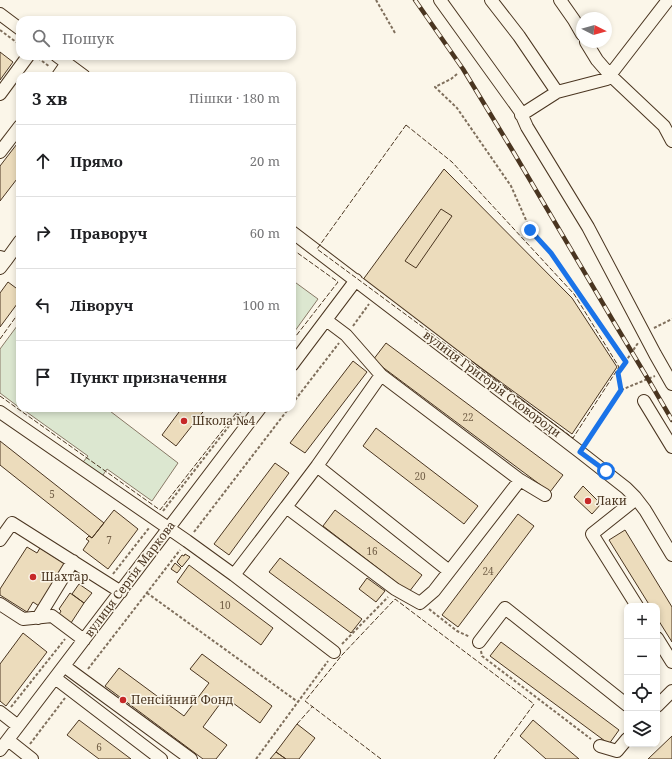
<!DOCTYPE html>
<html lang="uk">
<head>
<meta charset="utf-8">
<style>
  :root { --surface:#fff; --page:#f6f6f6; --text:#202124; --muted:#757577; --line:#e0e0e0 }
  body { margin:0; font-family:"Noto Serif",serif; background:var(--page); color:var(--text) }
  .controls { position:absolute; right:12px; bottom:12px; display:grid; overflow:hidden; border-radius:8px; box-shadow:0 2px 6px #0003 }
  .controls button { width:36px; height:36px; display:grid; place-items:center; padding:0; border:0; border-bottom:1px solid var(--line); background:var(--surface); color:var(--text); font:20px sans-serif }
  .compass { position:absolute; left:576px; top:12px; width:36px; height:36px; border-radius:50%; background:var(--surface); box-shadow:0 2px 6px #0003; rotate:96deg }
  .stop { position:absolute; width:12px; height:12px; margin:-9px; border:3px solid #1a73e8; border-radius:50%; background:#fff }
  .stop.end { background:#1a73e8; border-color:#fff; box-shadow:0 1px 4px #0008 }
  .list { margin:0; padding:0; list-style:none }
  h2 { display:flex; justify-content:space-between; align-items:center; height:52px; margin:0; padding:0 16px; font-size:17px }
  h2 small { font-size:13px; font-weight:400; color:var(--muted) }
  .list li { display:grid; grid-template-columns:26px 1fr auto; gap:12px; align-items:center; box-sizing:border-box; height:72px; padding:0 16px; border-top:1px solid var(--line) }
  .list b { display:block; font-size:15px; white-space:nowrap }
  .list em { font-size:13px; font-style:normal; color:var(--muted) }
  .icon { flex:none; width:22px; height:22px; fill:none; stroke:currentColor; stroke-width:2; stroke-linecap:round; stroke-linejoin:round }
  .map { position:relative; flex:none; width:672px; height:759px; overflow:hidden }
  .search { position:absolute; background:var(--surface); box-shadow:0 2px 6px #0003; left:16px; top:16px; width:280px; height:44px; display:flex; align-items:center; gap:10px; box-sizing:border-box; padding:0 14px; border-radius:12px; color:var(--muted); font-size:15px }
  .panel { position:absolute; background:var(--surface); box-shadow:0 2px 6px #0003; left:16px; top:72px; width:280px; height:340px; border-radius:12px }
  .map>svg:first-child { display:block }
</style>
</head>
<body>
<div class="map">
<svg width="672" height="759" viewBox="0 0 672 759">
  <rect width="100%" height="100%" fill="#fbf6e9"/>
  <path fill="#dce7d0" stroke="#887966" d="M 292,280 L 318,299 L 292,335 Z
    M 20,322 L 20,408 L 0,393 L 0,349 Z
    M 21,408 L 106,408 L 178,463 L 152,501 L 107,469 L 99,481 L 79,467 L 88,456 Z"/>
  <path fill="#ecdcbc" stroke="#4a3520" d="M 0,52 L 13,62 L 0,80 Z
    M 20,140 L 20,175 L 0,201 L 0,166 Z
    M 444,169 L 572,298 L 617,367 L 572,434 L 362,281 Z
    M 441,209 L 452,216 L 416,268 L 405,261 Z
    M 8,282 L 20,291 L 20,300 L 0,327 L 0,293 Z
    M 386,343 L 563,475 L 550,492 L 373,360 Z
    M 353,361 L 367,372 L 305,453 L 290,443 Z
    M 182,408 L 206,408 L 176,446 L 162,435 Z
    M 376,428 L 478,506 L 464,524 L 363,446 Z
    M 0,441 L 104,523 L 92,538 L 0,465 Z
    M 275,463 L 289,473 L 229,555 L 214,544 Z
    M 583,486 L 601,504 L 592,514 L 574,497 Z
    M 114,510 L 138,529 L 108,569 L 83,550 L 89,541 L 86,539 L 89,536 L 92,538 Z
    M 335,510 L 422,575 L 409,592 L 323,526 Z
    M 518,514 L 534,526 L 458,627 L 442,615 Z
    M 625,530 L 672,607 L 672,642 L 657,618 L 657,606 L 650,606 L 609,540 Z
    M 27,547 L 37,553 L 40,548 L 65,564 L 39,606 L 33,602 L 27,612 L 0,595 L 0,589 Z
    M 185,554 L 190,557 L 182,567 L 177,562 L 182,555 L 184,556 Z
    M 280,558 L 362,619 L 351,633 L 269,572 Z
    M 175,563 L 181,568 L 177,573 L 171,569 Z
    M 189,565 L 273,628 L 261,645 L 177,582 Z
    M 367,578 L 385,591 L 376,602 L 359,589 Z
    M 79,584 L 92,593 L 84,603 L 72,594 Z
    M 70,593 L 84,603 L 69,626 L 57,618 L 61,611 L 59,609 Z
    M 23,633 L 47,652 L 6,706 L 0,701 L 0,664 Z
    M 501,642 L 619,730 L 609,744 L 490,656 Z
    M 202,654 L 272,706 L 260,723 L 225,697 L 203,727 L 227,745 L 216,759 L 203,759 L 105,686 L 119,668 L 184,716 L 209,683 L 190,669 Z
    M 79,720 L 131,759 L 99,759 L 67,735 Z
    M 533,720 L 579,759 L 546,759 L 520,736 Z
    M 297,724 L 315,738 L 299,759 L 286,759 L 276,752 Z
    M 672,736 L 672,759 L 648,759 Z
    M 276,752 L 286,759 L 270,759 Z"/>
  <g fill="none" stroke-linecap="round" stroke-linejoin="round">
    <defs>
      <path id="minor" d="M 440,0 L 520,111 L 527,127 L 588,227 L 655,354 L 672,384
        M 491,0 L 519,36 L 557,92 L 607,79 L 668,0
        M 560,0 L 574,20 L 582,34
        M 0,14 L 20,29
        M 586,42 L 597,60 L 610,75 L 664,126 L 672,141
        M 57,56 L 84,76
        M 58,76 L 67,63
        M 0,94 L 28,56
        M 521,115 L 557,92
        M 0,152 L 20,126
        M 292,232 L 580,452 L 626,488 L 635,497 L 645,510 L 672,555
        M 0,257 L 7,259 L 20,241
        M 0,268 L 7,259
        M 326,320 L 346,335 L 381,375 L 520,480 L 545,495
        M 292,365 L 356,280
        M 644,401 L 672,447
        M 0,412 L 187,541 L 234,575 L 286,507 L 395,589 L 420,603 L 434,591 L 520,480
        M 317,466 L 449,571
        M 635,497 L 631,503 L 592,534 L 637,606
        M 286,507 L 317,466 L 381,375
        M 0,540 L 12,523 L 121,592
        M 234,575 L 334,652
        M 0,604 L 23,619 L 52,616 L 84,640
        M 38,618 L 73,561
        M 657,638 L 672,662
        M 479,642 L 505,608 L 627,705
        M 64,666 L 191,759
        M 55,678 L 161,759
        M 657,706 L 672,691
        M 0,712 L 18,726
        M 8,740 L 32,759
        M 600,746 L 617,751 L 627,739
        M 0,750 L 260,408"/>
    </defs>
    <use href="#minor" stroke="#4a3520" stroke-width="14"/>
    <path stroke="#7f6f5c" stroke-width="2" stroke-dasharray="3 2" stroke-linecap="butt" d="M 376,0 L 395,33
      M 0,30 L 20,45
      M 38,58 L 50,67
      M 457,74 L 451,79 L 435,87 L 457,108 L 511,186 L 530,229 L 551,253 L 625,362
      M 353,326 L 369,304
      M 654,328 L 672,319
      M 621,390 L 618,373 L 638,343
      M 292,404 L 339,343
      M 585,444 L 621,390 L 655,376
      M 163,511 L 243,408
      M 194,532 L 289,408
      M 113,574 L 149,528
      M 147,593 L 298,702
      M 429,609 L 457,631 L 470,637
      M 342,644 L 388,597
      M 481,651 L 482,656 L 591,739
      M 88,669 L 180,550
      M 11,707 L 65,639
      M 30,744 L 65,698
      M 256,759 L 328,661"/>
    <use href="#minor" stroke="#fbf6e9" stroke-width="12"/>
    <defs>
      <path id="rail" d="M 415,0 L 463,69 L 514,153 L 615,324 L 648,379 L 672,420"/>
    </defs>
    <use href="#rail" stroke="#4a3520" stroke-width="4.5"/>
    <use href="#rail" stroke="#fbf6e9" stroke-width="3" stroke-dasharray="9" stroke-linecap="butt"/>
    <path stroke="#4a3520" stroke-width="1" stroke-dasharray="5 2" stroke-linecap="butt" d="M 406,125 L 452,162 L 574,294 L 619,367 L 573,438 L 317,249 Z
      M 292,249 L 338,282 L 292,341
      M 0,339 L 20,311
      M 0,396 L 160,510 L 240,408
      M 297,724 L 313,706
      M 381,759 L 305,701 L 342,655 L 395,599 L 534,704 L 494,759"/>
  </g>
  <g fill="none" stroke-linecap="round" stroke-linejoin="round">
    <path stroke="#1a73e8" stroke-width="5" d="M 530,230 L 551,253 L 626,362 L 618,373 L 621,390 L 580,452 L 606,471"/>
  </g>
  <g fill="#c62828" stroke="#fbf6e9" stroke-width="1.5">
    <circle cx="184" cy="421" r="4"/>
    <circle cx="588" cy="501" r="4"/>
    <circle cx="33" cy="577" r="4"/>
    <circle cx="123" cy="700" r="4"/>
  </g>
  <g text-anchor="middle" stroke-width="3" stroke-linejoin="round" paint-order="stroke">
    <g font-size="10" fill="#725f47">
      <text x="468" y="421">22</text>
      <text x="420" y="480">20</text>
      <text x="52" y="498">5</text>
      <text x="109" y="544">7</text>
      <text x="372" y="555">16</text>
      <text x="488" y="575">24</text>
      <text x="225" y="609">10</text>
      <text x="99" y="751">6</text>
    </g>
    <g font-size="12" fill="#4a3520" stroke="#fbf6e9">
      <text transform="translate(492 384) rotate(37)" y="4">вулиця Григорія Сковороди</text>
      <text transform="translate(130 579) rotate(-53)" y="4">вулиця Сергія Маркова</text>
    </g>
    <g font-size="12" fill="#4a3520" stroke="#fbf6e9" text-anchor="start">
      <text x="192" y="425">Школа №4</text>
      <text x="596" y="505">Лаки</text>
      <text x="41" y="581">Шахтар</text>
      <text x="131" y="704">Пенсійний Фонд</text>
    </g>
  </g>
</svg>
<div class="controls">
<button>+</button>
<button>−</button>
<button><svg class="icon" aria-label="locate" viewBox="0 0 24 24"><circle cx="12" cy="12" r="6"/><path d="M12 2v4M12 18v4M2 12h4M18 12h4"/></svg></button>
<button><svg class="icon" aria-label="layers" viewBox="0 0 24 24"><path d="M12 4l9 5-9 5-9-5zM3 14l9 5 9-5"/></svg></button>
</div>
<svg class="compass" viewBox="-18 -18 36 36"><path d="M0-13l5 13h-10z" fill="#e53935"/><path d="M0 13l5-13h-10z" fill="#757577"/></svg>
<div class="stop" style="left:606px;top:471px"></div>
<div class="stop end" style="left:530px;top:230px"></div>
<div class="search"><svg class="icon" aria-label="search" viewBox="0 0 24 24"><circle cx="10" cy="10" r="6"/><path d="M15 15l6 6"/></svg>Пошук</div>
<section class="panel">
<h2>3 хв<small>Пішки · 180 m</small></h2>
<ul class="list">
<li><svg class="icon" aria-label="ahead" viewBox="0 0 24 24"><path d="M12 20V5M6 11l6-6 6 6"/></svg><div><b>Прямо</b></div><em>20 m</em></li>
<li><svg class="icon" aria-label="right" viewBox="0 0 24 24"><path d="M7 20v-9h11M14 6l5 5-5 5"/></svg><div><b>Праворуч</b></div><em>60 m</em></li>
<li><svg class="icon" aria-label="left" viewBox="0 0 24 24"><path d="M17 20v-9H6M10 6l-5 5 5 5"/></svg><div><b>Ліворуч</b></div><em>100 m</em></li>
<li><svg class="icon" aria-label="arrive" viewBox="0 0 24 24"><path d="M6 21V4h12l-3 4 3 4H6"/></svg><div><b>Пункт призначення</b></div></li>
</ul>
</section>
</div>
</body>
</html>
